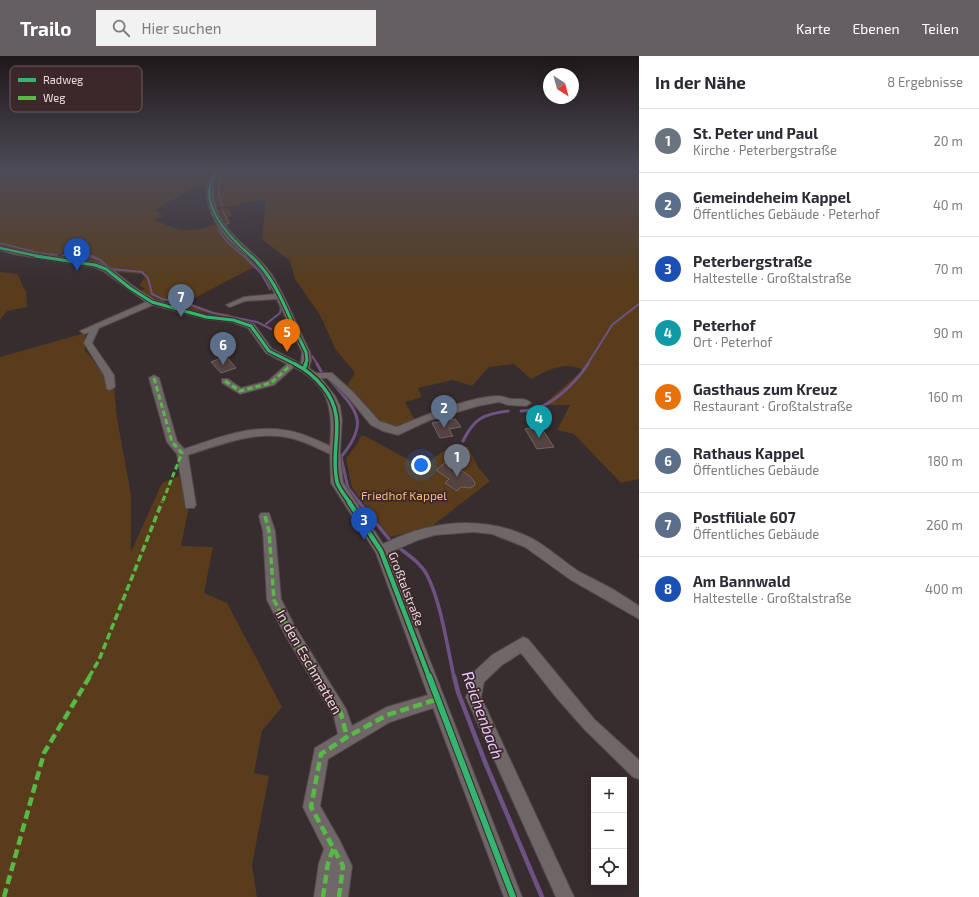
<!DOCTYPE html>
<html lang="de">
<head>
<meta charset="utf-8">
<style>
  :root { --surface:#fff; --page:#f2f2f3; --text:#2b2b33; --muted:#7c7c81; --line:#e1e1e2; --accent:#655f64 }
  body { margin:0; font-family:"Exo 2",sans-serif; background:var(--page); color:var(--text) }
  .controls { position:absolute; right:12px; bottom:12px; display:grid; overflow:hidden; border-radius:0px; box-shadow:0 2px 10px #0003 }
  .controls button { width:36px; height:36px; display:grid; place-items:center; padding:0; border:0; border-bottom:1px solid var(--line); background:var(--surface); color:var(--text); font:20px sans-serif }
  .compass { position:absolute; left:543px; top:12px; width:36px; height:36px; border-radius:50%; background:var(--surface); box-shadow:0 2px 10px #0003; rotate:144deg }
  .you { position:absolute; left:421px; top:409px; width:14px; height:14px; margin:-10px; border:3px solid #fff; border-radius:50%; background:#1a73e8; box-shadow:0 0 0 6px #1a73e833 }
  .badge { display:grid; place-items:center; width:26px; height:26px; border-radius:50%; background:var(--accent); color:#fff; font-size:13px; font-weight:700 }
  .pin { position:absolute; translate:-50% -33px; filter:drop-shadow(0 1px 2px #0008) }
  .pin::after { content:''; position:absolute; top:21px; width:14px; height:12px; background:inherit; clip-path:polygon(0 0,100% 0,50% 100%) }
  .list { margin:0; padding:0; list-style:none }
  h2 { display:flex; justify-content:space-between; align-items:center; height:52px; margin:0; padding:0 16px; font-size:17px }
  h2 small { font-size:13px; font-weight:400; color:var(--muted) }
  .list li { display:grid; grid-template-columns:26px 1fr auto; gap:12px; align-items:center; box-sizing:border-box; height:64px; padding:0 16px; border-top:1px solid var(--line) }
  .list b { display:block; font-size:15px; white-space:nowrap }
  .list p { margin:0; font-size:13px; white-space:nowrap; color:var(--muted) }
  .list em { font-size:13px; font-style:normal; color:var(--muted) }
  .icon { flex:none; width:22px; height:22px; fill:none; stroke:currentColor; stroke-width:2; stroke-linecap:round; stroke-linejoin:round }
  .map { position:relative; flex:none; width:639px; height:841px; overflow:hidden }
  header { display:flex; align-items:center; gap:24px; box-sizing:border-box; height:56px; padding:0 20px; background:var(--accent); color:#fff }
  header strong { font-size:19px }
  nav { display:flex; gap:22px; margin-inline-start:auto; font-size:14px }
  .search { width:280px; height:36px; background:var(--page); display:flex; align-items:center; gap:10px; box-sizing:border-box; padding:0 14px; border-radius:0px; color:var(--muted); font-size:15px }
  main { display:flex }
  aside { flex:1; background:var(--surface) }
  .map>svg:first-child { display:block }
</style>
</head>
<body>
<header>
<strong>Trailo</strong>
<div class="search"><svg class="icon" aria-label="search" viewBox="0 0 24 24"><circle cx="10" cy="10" r="6"/><path d="M15 15l6 6"/></svg>Hier suchen</div>
<nav><a>Karte</a><a>Ebenen</a><a>Teilen</a></nav>
</header>
<main>
<div class="map">
<svg width="639" height="841" viewBox="0 0 639 841">
  <rect width="100%" height="100%" fill="#372c2e"/>
  <path fill="#583c1b" fill-rule="evenodd" d="M 0,114 L 216,114 L 208,121 L 205,131 L 190,134 L 155,154 L 163,160 L 154,164 C 170,171 183,176 200,173 C 207,172 212,169 218,168 L 260,211 L 252,212 L 187,246 L 215,256 L 230,258 L 228,261 L 177,251 L 180,249 L 166,244 L 163,246 L 140,235 L 145,233 L 139,229 L 145,222 L 142,218 L 114,216 L 103,209 L 75,202 L 90,194 L 81,189 L 56,200 L 6,192 L 0,189 Z
    M 222,114 L 639,114 L 639,423 L 621,427 L 574,378 L 557,374 L 570,349 L 543,349 L 583,314 C 565,304 547,315 531,323 L 514,308 L 489,311 L 472,330 L 453,324 L 418,332 L 422,341 L 405,346 L 415,364 L 396,372 L 380,368 L 347,330 L 355,317 L 336,294 L 320,259 L 295,223 L 290,205 L 262,183 L 266,143 L 219,152 L 216,151 L 211,138 L 211,132 L 215,129 L 217,122 L 215,121 Z
    M 226,152 L 229,154 L 232,159 L 228,162 L 229,166 L 226,170 L 217,153 Z
    M 0,216 L 17,218 L 26,236 L 27,251 L 7,255 L 0,264 Z
    M 85,277 L 85,294 L 114,331 L 117,362 L 131,439 L 131,496 L 162,427 L 179,420 L 189,451 L 181,490 L 213,491 L 204,537 L 227,547 L 282,651 L 262,675 L 254,717 L 269,720 L 252,809 L 257,841 L 0,841 L 0,301 Z
    M 361,380 L 365,380 L 424,412 C 440,395 444,392 468,391 L 478,411 L 490,425 L 431,471 L 390,481 L 352,432 L 346,402 L 357,388 ZM 447,405 L 469,420 L 474,430 L 468,432 L 462,430 L 456,435 L 445,427 L 449,423 L 436,414 Z"/>
  <g fill="none" stroke-linecap="round" stroke-linejoin="round">
    <path stroke="#6f5284" stroke-width="1.5" d="M 222,150 L 218,134 L 224,114
      M 222,153 L 229,167 L 218,171 C 223,185 234,192 245,201
      M 0,187 L 39,197 L 57,199
      M 62,199 L 92,201"/>
    <path stroke="#6f5284" stroke-width="2" d="M 81,200 L 91,200 L 100,204 L 111,213 L 142,216 L 148,222 L 152,238 L 162,243 L 188,248 L 213,257 L 257,266 L 271,273
      M 244,200 L 261,217 L 270,233
      M 266,268 L 280,257 L 281,252 L 278,245
      M 312,300 L 318,309
      M 587,309 L 612,269 L 639,248"/>
    <path stroke="#6f5284" stroke-width="3" d="M 317,308 L 321,315
      M 331,325 C 357,355 370,366 341,401 L 348,432 L 360,447
      M 521,355 C 548,355 574,329 588,308
      M 463,385 C 474,362 484,358 508,355"/>
    <path stroke="#6f5284" stroke-width="3.5" d="M 359,446 L 389,483
      M 398,491 C 408,499 421,507 427,519 C 441,546 447,590 454,621"/>
    <path stroke="#6f5284" stroke-width="4.5" d="M 454,620 L 458,636 L 485,706 L 542,841"/>
  </g>
  <path fill="#544340" stroke="#6f6564" d="M 226,300 L 236,312 L 221,317 L 211,306 Z
    M 455,363 L 461,371 L 449,373 L 453,380 L 440,382 L 432,367 Z
    M 540,370 L 554,391 L 537,393 L 525,373 Z
    M 447,405 L 471,421 L 475,427 L 474,430 L 470,432 L 461,431 L 457,435 L 445,427 L 449,423 L 436,414 Z"/>
  <g fill="none" stroke-linecap="round" stroke-linejoin="round">
    <defs>
      <path id="minor" d="M 215,114 L 222,114 C 213,124 212,132 214,145 C 222,180 254,192 272,219 C 287,243 297,271 310,296 L 311,304 L 309,312 L 316,317 L 332,317 L 354,337 L 379,365 L 397,371 C 422,360 472,340 498,340 C 503,340 508,343 513,343 C 519,343 527,342 531,347 L 526,350 L 508,349 L 499,346 L 478,350 L 430,364 L 398,379 L 383,375 L 371,369 L 348,341 L 327,322 L 321,322 L 335,340 L 340,350 L 342,364 L 340,396 L 343,426 L 383,488 C 430,464 485,458 533,483 C 549,492 563,505 578,515 C 587,520 596,524 605,529 C 617,535 628,543 639,550 L 639,563 L 571,524 L 525,491 L 492,478 L 473,476 L 435,479 L 418,484 L 388,497 L 522,841 L 504,841 L 433,652 L 390,666 L 328,703 L 320,750 L 340,785 L 352,810 L 348,841 L 314,841 L 319,807 L 324,793 L 303,751 L 315,692 L 338,678 L 334,661 L 284,577 L 267,544 L 263,475 L 259,460 L 261,457 L 269,457 L 275,475 L 281,543 L 294,569 L 346,653 L 352,670 L 387,651 L 428,639 L 376,497 L 331,427 L 330,398 C 317,392 304,385 290,382 C 256,374 220,389 188,399 L 196,449 L 194,452 L 186,452 L 177,398 L 167,386 L 149,322 L 154,319 L 159,322 L 177,385 L 184,393 C 215,383 250,368 284,374 C 300,376 315,383 330,390 C 333,352 330,330 294,311 L 274,329 L 240,338 L 222,327 L 222,323 L 228,323 L 241,332 L 268,325 L 287,308 L 266,297 L 248,272 L 232,266 L 206,263 L 153,249 L 99,272 L 92,287 L 114,319 L 115,331 L 110,334 L 107,333 L 104,319 L 84,287 L 89,276 L 84,278 L 80,275 L 146,246 L 103,215 L 94,211 L 13,198 L 0,194 L 0,190 L 14,194 L 98,207 L 109,211 L 133,230 L 155,244 L 206,259 L 233,262 L 254,268 L 272,293 L 301,308 L 302,296 L 277,243 L 245,245 L 230,251 L 226,249 L 244,241 L 275,238 C 270,229 265,219 258,211 C 250,201 238,194 229,184 C 213,167 196,134 215,114 Z
        M 523,581 L 528,583 L 594,663 L 639,704 L 639,723 L 633,721 L 584,673 L 555,640 L 521,597 L 502,609 L 484,626 L 481,641 L 574,841 L 556,841 L 466,641 L 473,617 L 492,599 Z"/>
    </defs>
    <use href="#minor" stroke="#53494a" stroke-width="2"/>
    <use href="#minor" fill="#6e6667" fill-rule="evenodd"/>
    <path stroke="#58b947" stroke-width="2" stroke-dasharray="4.5 2" stroke-linecap="butt" d="M 291,309 L 292,308"/>
    <path stroke="#58b947" stroke-width="3" stroke-dasharray="5.5 3" stroke-linecap="butt" d="M 154,322 L 172,386 L 182,397 L 162,447
      M 225,325 L 240,335 L 271,327 L 292,308"/>
    <path stroke="#58b947" stroke-width="3.5" stroke-dasharray="7 3.5" stroke-linecap="butt" d="M 265,460 L 269,475 L 274,544 L 289,573 L 318,621
      M 89,621 L 99,604 L 162,446"/>
    <path stroke="#58b947" stroke-width="4.5" stroke-dasharray="9 4.5" stroke-linecap="butt" d="M 318,620 L 341,658 L 347,681
      M 4,841 L 44,697 L 90,620
      M 323,841 L 328,807 L 334,791
      M 339,841 L 343,810 L 311,751 L 321,698 L 347,681 L 387,659 L 438,643"/>
    <defs>
      <path id="cycleway-far4" d="M 219,114 C 191,143 230,182 252,201
        M 0,192 L 42,201"/>
      <path id="cycleway-far3" d="M 36,200 L 95,209 L 106,213 L 130,232 L 152,246 L 206,261 L 233,264 L 251,270 L 269,295 L 297,309
        M 251,200 C 279,225 289,264 306,296 L 307,304 L 305,309"/>
      <path id="cycleway-far2" d="M 295,308 C 307,314 315,321 323,331 C 349,362 329,391 337,426 C 339,433 346,441 350,447
        M 304,313 L 306,308"/>
      <path id="cycleway-far1" d="M 349,446 L 381,495 L 429,621"/>
      <path id="cycleway" d="M 429,620 L 513,841"/>
    </defs>
    <use href="#cycleway-far4" stroke="#3c272a" stroke-width="4"/>
    <use href="#cycleway-far3" stroke="#3c272a" stroke-width="5"/>
    <use href="#cycleway-far2" stroke="#3c272a" stroke-width="6"/>
    <use href="#cycleway-far1" stroke="#3c272a" stroke-width="7"/>
    <use href="#cycleway" stroke="#3c272a" stroke-width="8"/>
    <use href="#cycleway-far4" stroke="#33b770" stroke-width="2.5"/>
    <use href="#cycleway-far3" stroke="#33b770" stroke-width="3"/>
    <use href="#cycleway-far2" stroke="#33b770" stroke-width="3.5"/>
    <use href="#cycleway-far1" stroke="#33b770" stroke-width="4.5"/>
    <use href="#cycleway" stroke="#33b770" stroke-width="6"/>
  </g>
  <linearGradient id="sky" x2="0" y2="1"><stop stop-color="#1e1819"/><stop offset="0.49" stop-color="#4d4b57"/><stop offset="1" stop-color="#4d4b57" stop-opacity="0"/></linearGradient>
  <rect width="639" height="232" fill="url(#sky)"/>
  <g text-anchor="middle" stroke-width="3.5" stroke-linejoin="round" paint-order="stroke">
    <g font-size="12" fill="#fcbd6f" stroke="#3c272a">
      <text x="404" y="444">Friedhof Kappel</text>
    </g>
    <g font-size="12" fill="#eadcdd" stroke="#3c272a">
      <text transform="translate(406 533) rotate(69)" y="4">Großtalstraße</text>
    </g>
    <g font-size="14" fill="#eadcdd" stroke="#3c272a">
      <text transform="translate(309 606) rotate(60)" y="5">In den Eschmatten</text>
    </g>
    <g font-size="16" font-style="italic" fill="#e6ccfd" stroke="#3c272a">
      <text transform="translate(483 659) rotate(70)" y="6">Reichenbach</text>
    </g>
  </g>
  <rect x="10" y="10" width="132" height="46" rx="6" fill="#3c272a" stroke="#705d60" stroke-width="1"/>
  <rect x="18" y="22" width="18" height="4" fill="#33b770"/>
  <rect x="18" y="40" width="18" height="4" fill="#58b947"/>
  <g font-size="11" fill="#eadcdd">
    <text x="43" y="28">Radweg</text>
    <text x="43" y="46">Weg</text>
  </g>
</svg>
<div class="controls">
<button>+</button>
<button>−</button>
<button><svg class="icon" aria-label="locate" viewBox="0 0 24 24"><circle cx="12" cy="12" r="6"/><path d="M12 2v4M12 18v4M2 12h4M18 12h4"/></svg></button>
</div>
<svg class="compass" viewBox="-18 -18 36 36"><path d="M0-13l5 13h-10z" fill="#e53935"/><path d="M0 13l5-13h-10z" fill="#7c7c81"/></svg>
<div class="you"></div>
<div class="pin badge" style="left:457px;top:421px;background:#6b7280">1</div>
<div class="pin badge" style="left:444px;top:372px;background:#5c6f8a">2</div>
<div class="pin badge" style="left:364px;top:484px;background:#1a4fb4">3</div>
<div class="pin badge" style="left:539px;top:382px;background:#0f9aa8">4</div>
<div class="pin badge" style="left:287px;top:296px;background:#e8710a">5</div>
<div class="pin badge" style="left:223px;top:309px;background:#5c6f8a">6</div>
<div class="pin badge" style="left:181px;top:261px;background:#5c6f8a">7</div>
<div class="pin badge" style="left:77px;top:215px;background:#1a4fb4">8</div>
</div>
<aside>
<h2>In der Nähe<small>8 Ergebnisse</small></h2>
<ul class="list">
<li><span class="badge" style="background:#6b7280">1</span><div><b>St. Peter und Paul</b><p>Kirche · Peterbergstraße</p></div><em>20 m</em></li>
<li><span class="badge" style="background:#5c6f8a">2</span><div><b>Gemeindeheim Kappel</b><p>Öffentliches Gebäude · Peterhof</p></div><em>40 m</em></li>
<li><span class="badge" style="background:#1a4fb4">3</span><div><b>Peterbergstraße</b><p>Haltestelle · Großtalstraße</p></div><em>70 m</em></li>
<li><span class="badge" style="background:#0f9aa8">4</span><div><b>Peterhof</b><p>Ort · Peterhof</p></div><em>90 m</em></li>
<li><span class="badge" style="background:#e8710a">5</span><div><b>Gasthaus zum Kreuz</b><p>Restaurant · Großtalstraße</p></div><em>160 m</em></li>
<li><span class="badge" style="background:#5c6f8a">6</span><div><b>Rathaus Kappel</b><p>Öffentliches Gebäude</p></div><em>180 m</em></li>
<li><span class="badge" style="background:#5c6f8a">7</span><div><b>Postfiliale 607</b><p>Öffentliches Gebäude</p></div><em>260 m</em></li>
<li><span class="badge" style="background:#1a4fb4">8</span><div><b>Am Bannwald</b><p>Haltestelle · Großtalstraße</p></div><em>400 m</em></li>
</ul>
</aside>
</main>
</body>
</html>
